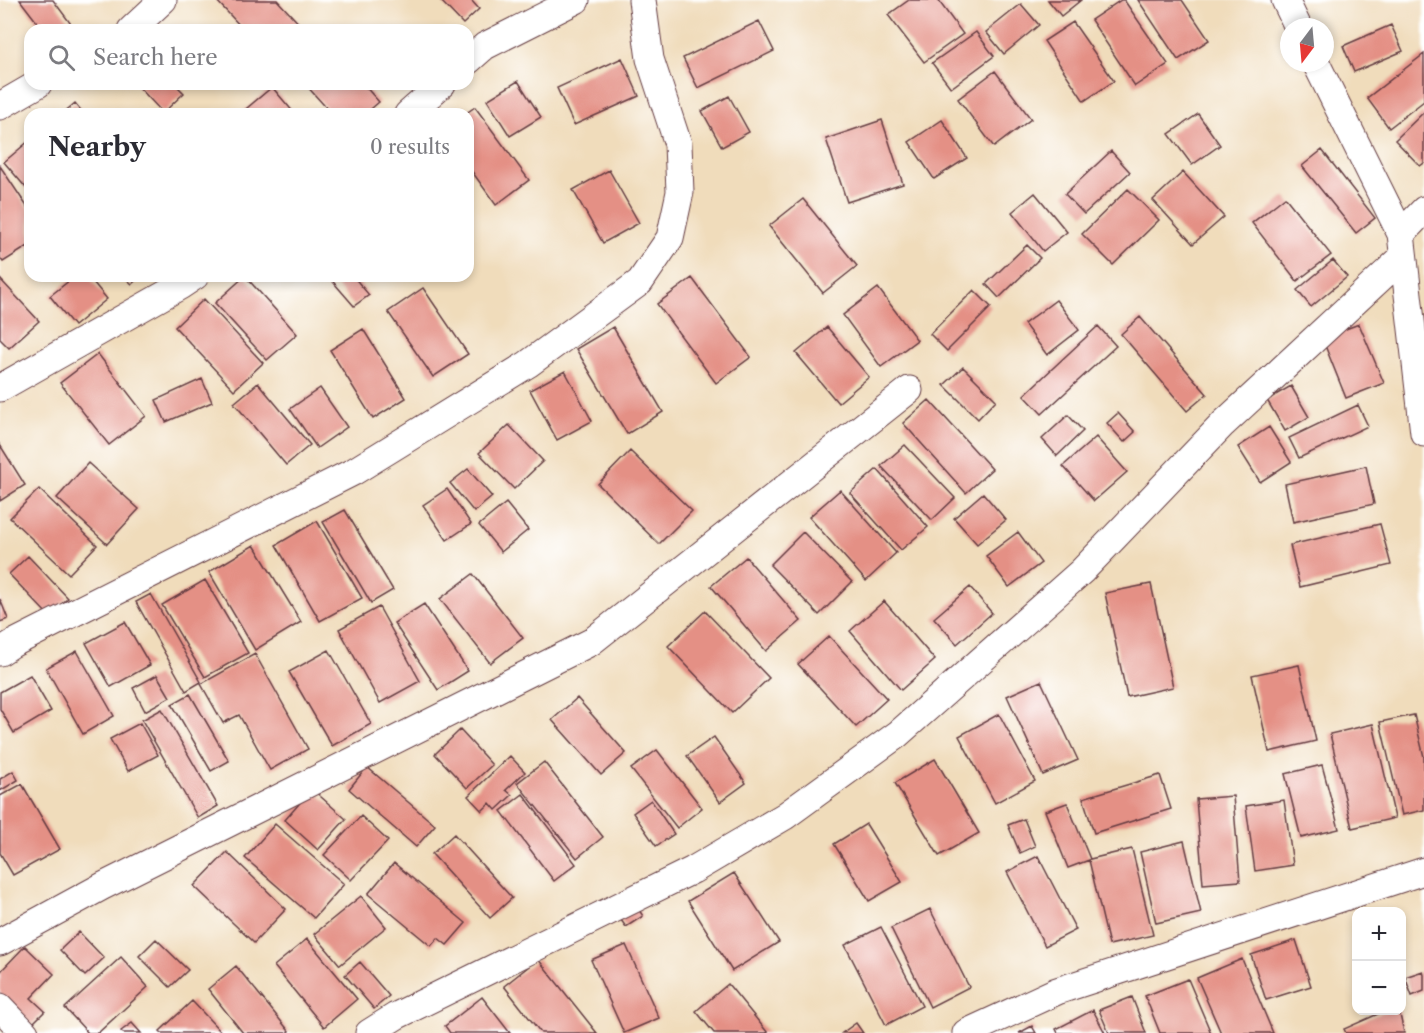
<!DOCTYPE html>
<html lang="en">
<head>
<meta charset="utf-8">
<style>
  :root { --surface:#fff; --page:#f7f7f7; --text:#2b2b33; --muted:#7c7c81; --line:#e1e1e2 }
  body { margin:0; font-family:"Libre Caslon Text",serif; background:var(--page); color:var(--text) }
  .controls { position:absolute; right:18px; bottom:18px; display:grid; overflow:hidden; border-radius:12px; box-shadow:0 3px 9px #0003 }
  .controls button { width:54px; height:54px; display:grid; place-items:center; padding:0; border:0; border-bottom:2px solid var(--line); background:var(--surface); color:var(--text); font:30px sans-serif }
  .compass { position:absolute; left:1280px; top:18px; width:54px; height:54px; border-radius:50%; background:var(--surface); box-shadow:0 3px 9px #0003; rotate:196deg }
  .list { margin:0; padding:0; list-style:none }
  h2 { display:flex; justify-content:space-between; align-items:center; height:78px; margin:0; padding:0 24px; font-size:26px }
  h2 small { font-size:20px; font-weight:400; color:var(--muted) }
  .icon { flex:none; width:33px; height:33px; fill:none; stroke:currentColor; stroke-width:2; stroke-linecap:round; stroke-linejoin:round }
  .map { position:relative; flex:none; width:1424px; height:1033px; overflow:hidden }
  .search { position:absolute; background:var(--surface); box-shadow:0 3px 9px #0003; left:24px; top:24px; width:450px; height:66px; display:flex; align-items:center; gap:15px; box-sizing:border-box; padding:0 21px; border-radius:18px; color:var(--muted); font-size:22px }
  .panel { position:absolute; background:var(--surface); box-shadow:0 3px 9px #0003; left:24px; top:108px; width:450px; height:174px; border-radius:18px }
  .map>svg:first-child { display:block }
</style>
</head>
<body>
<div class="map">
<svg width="1424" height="1033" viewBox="0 0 1424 1033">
  <rect width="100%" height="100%" fill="#fff"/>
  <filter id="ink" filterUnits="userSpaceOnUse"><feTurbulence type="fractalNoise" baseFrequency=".0167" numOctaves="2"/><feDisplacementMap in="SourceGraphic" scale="12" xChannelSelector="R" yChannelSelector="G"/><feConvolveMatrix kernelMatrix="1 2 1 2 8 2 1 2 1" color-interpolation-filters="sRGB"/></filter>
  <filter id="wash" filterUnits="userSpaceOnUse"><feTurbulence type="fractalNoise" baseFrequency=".008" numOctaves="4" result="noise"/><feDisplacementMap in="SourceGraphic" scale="24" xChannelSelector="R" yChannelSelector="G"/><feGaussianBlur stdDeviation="1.35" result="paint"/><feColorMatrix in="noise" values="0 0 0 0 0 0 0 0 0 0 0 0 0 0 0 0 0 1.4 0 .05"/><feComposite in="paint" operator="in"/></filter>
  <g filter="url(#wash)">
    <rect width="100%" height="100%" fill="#f0dcbb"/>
    <g id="blocks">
      <path fill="#e49085" d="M 20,0 L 53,0 L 71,24 L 63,30 L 43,30 Z
        M 216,0 L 277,0 L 305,30 L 244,30 Z
        M 440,0 L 471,0 L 479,9 L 463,24 Z
        M 909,0 L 938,0 L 963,34 L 924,62 L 888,15 Z
        M 1048,0 L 1081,0 L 1061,16 Z
        M 1121,0 L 1124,0 L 1168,64 L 1135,86 L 1091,20 Z
        M 1138,0 L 1182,0 L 1209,40 L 1178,60 Z
        M 1021,4 L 1039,25 L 1004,54 L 986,32 Z
        M 759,21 L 774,51 L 698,88 L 683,58 Z
        M 1073,22 L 1114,81 L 1084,101 L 1044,41 Z
        M 1391,25 L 1403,51 L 1354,72 L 1343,46 Z
        M 976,32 L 994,56 L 951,88 L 932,63 Z
        M 1424,54 L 1424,101 L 1389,128 L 1367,98 Z
        M 622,58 L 639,96 L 574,125 L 557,88 Z
        M 995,71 L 1031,119 L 994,147 L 958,99 Z
        M 518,81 L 541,117 L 510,136 L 487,100 Z
        M 136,84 L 175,84 L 184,93 L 163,113 Z
        M 305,84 L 363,84 L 379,102 L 365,114 L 332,114 Z
        M 272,87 L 295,114 L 240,114 Z
        M 729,96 L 749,132 L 722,147 L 702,111 Z
        M 75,103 L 84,114 L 62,114 Z
        M 475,107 L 529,180 L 496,205 L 468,166 L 468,114 L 465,114 Z
        M 1424,112 L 1424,163 L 1420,166 L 1395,140 Z
        M 1198,114 L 1220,145 L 1192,165 L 1169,134 Z
        M 882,120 L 903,184 L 847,202 L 826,139 Z
        M 942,120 L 967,158 L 934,179 L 909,142 Z
        M 30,140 L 30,187 L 27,189 L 4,162 Z
        M 1322,150 L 1375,218 L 1356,233 L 1302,166 Z
        M 1111,151 L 1130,172 L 1084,214 L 1065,194 Z
        M 0,166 L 30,211 L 30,245 L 3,262 L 0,258 Z
        M 609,170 L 639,223 L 603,243 L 573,190 Z
        M 1183,172 L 1224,217 L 1193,244 L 1153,200 Z
        M 1128,189 L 1159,220 L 1113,265 L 1082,234 Z
        M 1035,193 L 1067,232 L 1043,251 L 1012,212 Z
        M 1285,197 L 1331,255 L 1297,281 L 1252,223 Z
        M 803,199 L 857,266 L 823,293 L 769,226 Z
        M 1027,245 L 1040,258 L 999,298 L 986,284 Z
        M 1333,260 L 1347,277 L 1311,307 L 1297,290 Z
        M 75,276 L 88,276 L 107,299 L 74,326 L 50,296 Z
        M 123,276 L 140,276 L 132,284 Z
        M 245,276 L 297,334 L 267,360 L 215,303 Z
        M 328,276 L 353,276 L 369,295 L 354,306 Z
        M 692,278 L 751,357 L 716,383 L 657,304 Z
        M 0,279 L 39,321 L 9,348 L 0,339 Z
        M 423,288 L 468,354 L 433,377 L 388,312 Z
        M 878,288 L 917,340 L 881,367 L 843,315 Z
        M 974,290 L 991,307 L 947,351 L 930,334 Z
        M 204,299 L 263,363 L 234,390 L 175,327 Z
        M 1056,300 L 1079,330 L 1047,355 L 1024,324 Z
        M 1140,317 L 1207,394 L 1187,411 L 1121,334 Z
        M 1359,324 L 1384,383 L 1346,398 L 1322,338 Z
        M 1098,326 L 1116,346 L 1042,414 L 1024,395 Z
        M 613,327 L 663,412 L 627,434 L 576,349 Z
        M 827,327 L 869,377 L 838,403 L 796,353 Z
        M 363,329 L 406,398 L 373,419 L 330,350 Z
        M 98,354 L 146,416 L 109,445 L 60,383 Z
        M 963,367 L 996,400 L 978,419 L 944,385 Z
        M 565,371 L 592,421 L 557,440 L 530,390 Z
        M 202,379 L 212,402 L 166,422 L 156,400 Z
        M 258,383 L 310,445 L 286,465 L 234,403 Z
        M 1291,386 L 1309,417 L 1285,431 L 1267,400 Z
        M 320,388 L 347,427 L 317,448 L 290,409 Z
        M 929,400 L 992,469 L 966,493 L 903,423 Z
        M 1358,405 L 1368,426 L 1299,458 L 1289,438 Z
        M 1118,413 L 1135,432 L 1124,442 L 1107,423 Z
        M 1068,415 L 1083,431 L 1057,456 L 1042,439 Z
        M 509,425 L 543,461 L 514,489 L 479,453 Z
        M 1269,427 L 1291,462 L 1260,482 L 1238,447 Z
        M 1096,437 L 1127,472 L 1094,501 L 1063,466 Z
        M 0,445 L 25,485 L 0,501 Z
        M 905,445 L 955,498 L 932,520 L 881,466 Z
        M 630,451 L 692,511 L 659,544 L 598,484 Z
        M 88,463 L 139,509 L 107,544 L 57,498 Z
        M 1366,466 L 1374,504 L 1293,522 L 1285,484 Z
        M 468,469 L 492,497 L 474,512 L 450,483 Z
        M 877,469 L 928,527 L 901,550 L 850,493 Z
        M 39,489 L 97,545 L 69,574 L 10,518 Z
        M 447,489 L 471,524 L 447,540 L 423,505 Z
        M 840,490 L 896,553 L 866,581 L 809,517 Z
        M 983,493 L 1006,520 L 977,544 L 954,518 Z
        M 506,503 L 528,530 L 501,552 L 479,525 Z
        M 345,510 L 393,590 L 371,603 L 323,522 Z
        M 317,521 L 362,598 L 320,621 L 276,545 Z
        M 1380,524 L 1391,565 L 1300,587 L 1290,545 Z
        M 803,532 L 852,582 L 819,615 L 770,565 Z
        M 1018,532 L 1041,563 L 1009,587 L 986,556 Z
        M 254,545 L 301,622 L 255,650 L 209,572 Z
        M 28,556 L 68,598 L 49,616 L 9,574 Z
        M 746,557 L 801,621 L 766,651 L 711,586 Z
        M 473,574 L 523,638 L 490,663 L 440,599 Z
        M 205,580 L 248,653 L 205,677 L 162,605 Z
        M 1151,584 L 1173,687 L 1127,697 L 1105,593 Z
        M 970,587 L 992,613 L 957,644 L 934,618 Z
        M 151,594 L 201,682 L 186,691 L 136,602 Z
        M 0,599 L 8,619 L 0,622 Z
        M 884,601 L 935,660 L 901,690 L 850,631 Z
        M 424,604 L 468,671 L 438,690 L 394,623 Z
        M 379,607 L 420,681 L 380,703 L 339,629 Z
        M 705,611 L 769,678 L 732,713 L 668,646 Z
        M 125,622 L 150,665 L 111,687 L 86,643 Z
        M 829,636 L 887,699 L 856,727 L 798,664 Z
        M 329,650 L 371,724 L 332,746 L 289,672 Z
        M 77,651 L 114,716 L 83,734 L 46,668 Z
        M 255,654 L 308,749 L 270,770 L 239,715 L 223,723 L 201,684 Z
        M 1299,665 L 1316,741 L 1269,752 L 1252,675 Z
        M 30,675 L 51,711 L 14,733 L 0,709 L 0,692 Z
        M 157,675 L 170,697 L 145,711 L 133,688 Z
        M 1041,681 L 1078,760 L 1043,775 L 1007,696 Z
        M 190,694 L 229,761 L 211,771 L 172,704 Z
        M 577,698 L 626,753 L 601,775 L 552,720 Z
        M 162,709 L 218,806 L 198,818 L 142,720 Z
        M 999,714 L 1035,781 L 995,803 L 959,736 Z
        M 1414,715 L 1424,757 L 1424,810 L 1402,815 L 1380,722 Z
        M 140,723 L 158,755 L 128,771 L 110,739 Z
        M 1373,724 L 1395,818 L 1352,828 L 1330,734 Z
        M 460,730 L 492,765 L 467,788 L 435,754 Z
        M 714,737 L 746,783 L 720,802 L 687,756 Z
        M 657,750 L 702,808 L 677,828 L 631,769 Z
        M 510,756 L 525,772 L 506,790 L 512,795 L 496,810 L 490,803 L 482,811 L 468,796 Z
        M 935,759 L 979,833 L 939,856 L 895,783 Z
        M 544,762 L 603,837 L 577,858 L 517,783 Z
        M 1322,765 L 1339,829 L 1301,838 L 1285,774 Z
        M 367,767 L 435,825 L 416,847 L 349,789 Z
        M 13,771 L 18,780 L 0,791 L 0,779 Z
        M 1160,775 L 1171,809 L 1094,833 L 1083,798 Z
        M 22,784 L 60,849 L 13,875 L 0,853 L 0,796 Z
        M 312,789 L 346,819 L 318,850 L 285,820 Z
        M 523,794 L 576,864 L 554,881 L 501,811 Z
        M 1233,796 L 1240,881 L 1203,884 L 1196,799 Z
        M 651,800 L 674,834 L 656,846 L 633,813 Z
        M 1284,800 L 1293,865 L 1255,871 L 1246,806 Z
        M 1067,803 L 1090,859 L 1132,849 L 1153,935 L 1109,945 L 1089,860 L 1068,868 L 1045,811 Z
        M 361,816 L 388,841 L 351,880 L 324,855 Z
        M 1024,819 L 1035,846 L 1020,853 L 1008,825 Z
        M 275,824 L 344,884 L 314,918 L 245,858 Z
        M 866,824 L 902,882 L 869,901 L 834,844 Z
        M 454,834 L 512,898 L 490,918 L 432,854 Z
        M 1184,841 L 1201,913 L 1156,923 L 1140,852 Z
        M 227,852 L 286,909 L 254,943 L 194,886 Z
        M 1038,856 L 1076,930 L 1045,946 L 1007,872 Z
        M 394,863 L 466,923 L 447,945 L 438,938 L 431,946 L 368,894 Z
        M 734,873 L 779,942 L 732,971 L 688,901 Z
        M 361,896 L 386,927 L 340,965 L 314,934 Z
        M 635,904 L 643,916 L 626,927 L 618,916 Z
        M 930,909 L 969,987 L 930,1007 L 891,928 Z
        M 881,927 L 922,1006 L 886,1025 L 845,945 Z
        M 79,932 L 104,958 L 85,976 L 60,950 Z
        M 156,939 L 188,970 L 170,987 L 139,956 Z
        M 307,939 L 357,999 L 324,1027 L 274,966 Z
        M 1296,940 L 1311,986 L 1266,1000 L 1251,955 Z
        M 626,945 L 659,1018 L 624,1033 L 591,960 Z
        M 25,946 L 54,974 L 31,998 L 45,1011 L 32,1024 L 0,993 L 0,972 Z
        M 121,957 L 148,987 L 98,1033 L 88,1033 L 65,1008 Z
        M 538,959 L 597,1033 L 541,1033 L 504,986 Z
        M 1242,959 L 1273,1033 L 1221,1033 L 1197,978 Z
        M 360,962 L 389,996 L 374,1009 L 345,975 Z
        M 236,966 L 289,1031 L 287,1033 L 243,1033 L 208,989 Z
        M 1423,971 L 1424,975 L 1424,991 L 1412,996 L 1405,977 Z
        M 1188,979 L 1211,1033 L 1160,1033 L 1145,996 Z
        M 728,984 L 768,1033 L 714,1033 L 696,1011 Z
        M 482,997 L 510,1033 L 450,1033 L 445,1026 Z
        M 1132,997 L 1146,1033 L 1109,1033 L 1099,1010 Z
        M 192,1001 L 222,1033 L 162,1033 L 160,1031 Z
        M 1093,1010 L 1105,1033 L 1058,1033 L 1056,1029 Z
        M 1387,1010 L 1399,1010 L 1404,1033 L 1346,1033 L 1344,1029 Z
        M 132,1023 L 141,1033 L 123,1033 L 121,1031 Z
        M 856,1023 L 863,1033 L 842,1033 Z
        M 1032,1026 L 1036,1033 L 1019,1033 Z"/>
    </g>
  </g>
  <g filter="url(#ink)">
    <use href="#blocks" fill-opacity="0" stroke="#633b41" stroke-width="1.5"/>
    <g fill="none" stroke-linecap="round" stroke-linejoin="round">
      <defs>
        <path id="minor" d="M 1285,0 L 1298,27
          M 131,30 L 163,0
          M 468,61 L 485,46 L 576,0
          M 1316,63 L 1401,234 L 1424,433
          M 0,106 L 38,84
          M 408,114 L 442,84
          M 1401,234 L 1424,210
          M 0,388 L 180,286 L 195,276
          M 0,652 L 12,644 L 353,472 L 528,364 L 640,282 L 670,238 L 680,192 L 678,144 L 650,59 L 642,0
          M 0,942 L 103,886 L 591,642 L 909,390
          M 0,1007 L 25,1033
          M 369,1033 L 396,1016 L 693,870 L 785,816 L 898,734 L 1082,571 L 1223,424 L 1403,257
          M 966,1033 L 1057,991 L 1424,871"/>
      </defs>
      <use href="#minor" stroke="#633b41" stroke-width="29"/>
      <use href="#minor" stroke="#fff" stroke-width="27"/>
    </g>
  </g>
</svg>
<div class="controls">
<button>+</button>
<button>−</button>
</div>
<svg class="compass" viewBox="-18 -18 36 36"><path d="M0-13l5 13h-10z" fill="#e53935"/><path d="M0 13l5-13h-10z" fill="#7c7c81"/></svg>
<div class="search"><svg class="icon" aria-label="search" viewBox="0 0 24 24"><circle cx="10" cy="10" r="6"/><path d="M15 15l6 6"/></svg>Search here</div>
<section class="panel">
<h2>Nearby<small>0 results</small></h2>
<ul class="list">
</ul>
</section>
</div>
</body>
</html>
